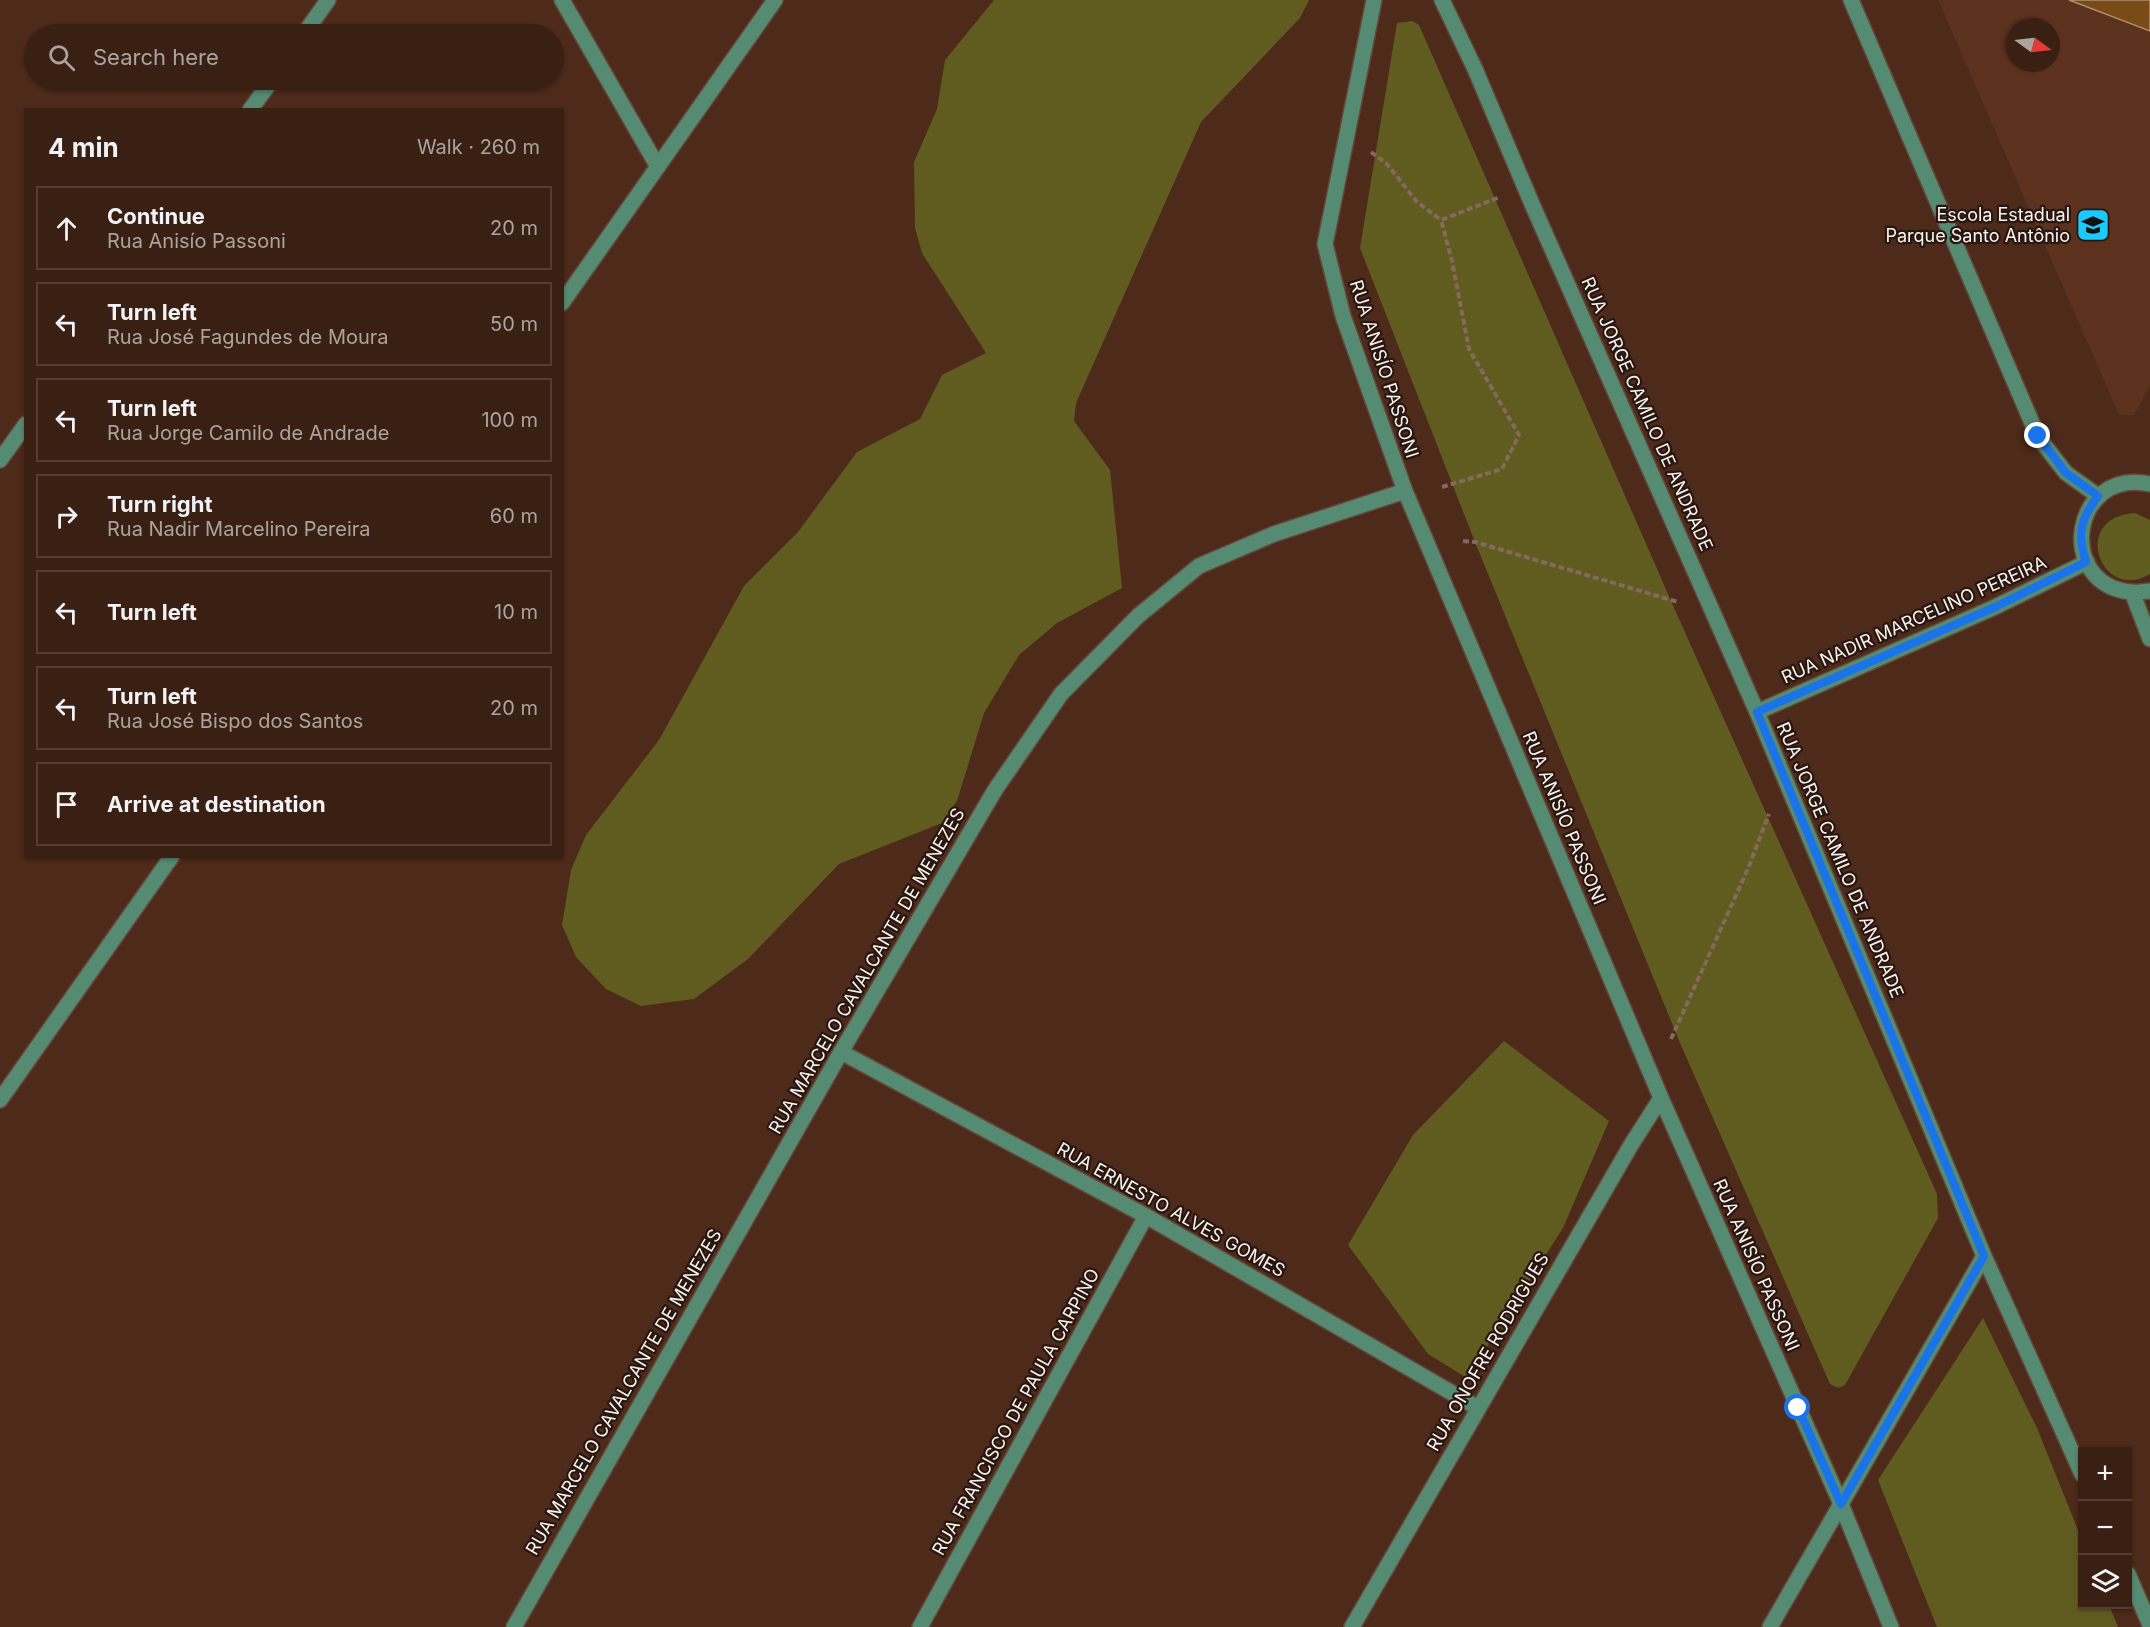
<!DOCTYPE html>
<html lang="en">
<head>
<meta charset="utf-8">
<style>
  :root { --surface:#3a2013; --page:#452d21; --text:#f1f3f6; --muted:#aba3a0; --line:#543e33 }
  body { margin:0; font-family:Inter,sans-serif; background:var(--page); color:var(--text) }
  .controls { position:absolute; right:18px; bottom:18px; display:grid; overflow:hidden; border-radius:0px; box-shadow:0 2px 4px #0004 }
  .controls button { width:54px; height:54px; display:grid; place-items:center; padding:0; border:0; border-bottom:2px solid var(--line); background:var(--surface); color:var(--text); font:30px sans-serif }
  .compass { position:absolute; left:2006px; top:18px; width:54px; height:54px; border-radius:50%; background:var(--surface); box-shadow:0 2px 4px #0004; rotate:105deg }
  .stop { position:absolute; width:18px; height:18px; margin:-14px; border:4px solid #1a73e8; border-radius:50%; background:#fff }
  .stop.end { background:#1a73e8; border-color:#fff; box-shadow:0 2px 6px #0008 }
  .list { margin:0; padding:0; list-style:none }
  h2 { display:flex; justify-content:space-between; align-items:center; height:78px; margin:0; padding:0 24px; font-size:26px }
  h2 small { font-size:20px; font-weight:400; color:var(--muted) }
  .list li { display:grid; grid-template-columns:39px 1fr auto; gap:18px; align-items:center; box-sizing:border-box; height:84px; margin:0 12px 12px; padding:0 12px; border:2px solid var(--line); border-radius:0px }
  .list b { display:block; font-size:22px; white-space:nowrap }
  .list p { margin:0; font-size:20px; white-space:nowrap; color:var(--muted) }
  .list em { font-size:20px; font-style:normal; color:var(--muted) }
  .icon { flex:none; width:33px; height:33px; fill:none; stroke:currentColor; stroke-width:2; stroke-linecap:round; stroke-linejoin:round }
  .map { position:relative; flex:none; width:2150px; height:1627px; overflow:hidden }
  .search { position:absolute; background:var(--surface); box-shadow:0 2px 4px #0004; left:24px; top:24px; width:540px; height:66px; display:flex; align-items:center; gap:15px; box-sizing:border-box; padding:0 21px; border-radius:33px; color:var(--muted); font-size:22px }
  .panel { position:absolute; background:var(--surface); box-shadow:0 2px 4px #0004; left:24px; top:108px; width:540px; height:750px; border-radius:0px }
  .map>svg:first-child { display:block }
</style>
</head>
<body>
<div class="map">
<svg width="2150" height="1627" viewBox="0 0 2150 1627">
  <rect width="100%" height="100%" fill="#4d2a19"/>
  <path fill="#5c311e" fill-rule="evenodd" d="M 1938,0 L 2150,0 L 2150,386 L 2134,415 L 2119,415 ZM 2015,27 L 2051,27 L 2051,63 L 2015,63 Z"/>
  <path fill="#605c20" d="M 994,0 L 1309,0 L 1300,18 L 1201,122 L 1076,403 L 1074,421 L 1110,470 L 1122,588 L 1057,623 L 1019,655 L 984,713 L 957,801 L 942,823 L 839,864 L 748,959 L 694,999 L 641,1006 L 606,989 L 576,957 L 562,925 L 571,870 L 586,835 L 659,740 L 744,586 L 798,532 L 857,452 L 920,419 L 942,375 L 986,353 L 922,253 L 915,228 L 914,162 L 937,109 L 945,60 Z
    M 1412,21 L 1419,25 L 1675,610 L 1937,1194 L 1938,1218 L 1845,1385 L 1838,1388 L 1830,1384 L 1680,1043 L 1475,542 L 1360,248 L 1397,23 Z
    M 2135,513 L 2150,520 L 2150,574 C 2101,604 2069,517 2135,513 Z
    M 1504,1041 L 1609,1121 L 1563,1228 L 1467,1378 L 1428,1354 L 1348,1245 L 1413,1135 Z
    M 1983,1318 L 2037,1428 L 2082,1540 L 2082,1604 L 2109,1605 L 2118,1627 L 1937,1627 L 1878,1480 Z"/>
  <path fill="#794b17" stroke="#af8e6f" stroke-width="1.5" d="M 2069,0 L 2150,0 L 2150,31 Z"/>
  <g fill="none" stroke-linecap="round" stroke-linejoin="round">
    <defs>
      <path id="minor" d="M 562,0 L 658,167
        M 1374,0 L 1325,244 L 1343,316 L 1405,491 L 1661,1098 L 1841,1504 L 1891,1627
        M 1442,0 L 1475,69 L 1532,204 L 1757,712 L 1984,1256 L 2082,1474
        M 1851,0 L 2038,437 L 2066,473 L 2098,496
        M 304,34 L 328,0
        M 250,110 L 272,80
        M 562,303 L 775,0
        M 0,460 L 26,424
        M 2150,484 C 2071,467 2055,585 2131,592 C 2137,593 2144,591 2150,591
        M 2132,592 L 2150,639
        M 1757,712 L 1995,607 L 2087,562
        M 841,1052 L 1146,1216 L 1478,1408
        M 0,1100 L 172,856
        M 2128,1574 L 2150,1625
        M 514,1627 L 841,1052 L 995,790 L 1061,694 L 1138,616 L 1199,566 L 1274,534 L 1405,491
        M 920,1627 L 1146,1216
        M 1352,1627 L 1631,1145 L 1661,1098
        M 1770,1627 L 1984,1256"/>
    </defs>
    <use href="#minor" stroke="#664637" stroke-width="18"/>
    <path stroke="#84695c" stroke-width="4" stroke-dasharray="6 3" stroke-linecap="butt" d="M 1371,152 L 1387,164 L 1417,202 L 1441,220
      M 1442,487 L 1502,469 L 1519,435 L 1469,349 L 1452,261 L 1441,220 L 1500,197
      M 1463,541 L 1475,542 L 1678,602
      M 1671,1039 L 1747,871 L 1769,814"/>
    <use href="#minor" stroke="#558a73" stroke-width="15"/>
  </g>
  <g fill="none" stroke-linecap="round" stroke-linejoin="round">
    <path stroke="#1a73e8" stroke-width="8" d="M 1798,1408 L 1841,1504 L 1984,1256 L 1757,712 L 1995,607 L 2086,562 C 2077,534 2080,520 2098,496 L 2066,473 L 2038,436"/>
  </g>
  <defs>
    <symbol id="school-square" viewBox="-11 -11 22 22"><rect x="-9" y="-9" width="18" height="18" rx="4" fill="#1acafc" stroke="#271710"/><path d="M0-5L7-2L0 1L-7-2ZM-4 1L0 2.5L4 1V4Q0 6-4 4Z" fill="#111"/></symbol>
  </defs>
  <g fill-rule="evenodd">
    <use href="#school-square" x="2074" y="206" width="38" height="38"/>
  </g>
  <g text-anchor="middle" stroke-width="4.5" stroke-linejoin="round" paint-order="stroke">
    <g font-size="18" fill="#fcf3ef" stroke="#271710" text-anchor="end">
      <text x="2070" y="221">Escola Estadual<tspan x="2070" dy="21">Parque Santo Antônio</tspan></text>
    </g>
    <g font-size="18" fill="#fcf3ef" stroke="#271710">
      <text transform="translate(1384 369) rotate(72)" y="6">RUA ANISÍO PASSONI</text>
      <text transform="translate(1647 414) rotate(66)" y="6">RUA JORGE CAMILO DE ANDRADE</text>
      <text transform="translate(1914 620) rotate(-24)" y="6">RUA NADIR MARCELINO PEREIRA</text>
      <text transform="translate(1564 818) rotate(67)" y="6">RUA ANISÍO PASSONI</text>
      <text transform="translate(1840 860) rotate(67)" y="6">RUA JORGE CAMILO DE ANDRADE</text>
      <text transform="translate(867 971) rotate(-60)" y="6">RUA MARCELO CAVALCANTE DE MENEZES</text>
      <text transform="translate(1171 1210) rotate(29)" y="6">RUA ERNESTO ALVES GOMES</text>
      <text transform="translate(1756 1265) rotate(66)" y="6">RUA ANISÍO PASSONI</text>
      <text transform="translate(1488 1352) rotate(-60)" y="6">RUA ONOFRE RODRIGUES</text>
      <text transform="translate(624 1392) rotate(-60)" y="6">RUA MARCELO CAVALCANTE DE MENEZES</text>
      <text transform="translate(1016 1412) rotate(-61)" y="6">RUA FRANCISCO DE PAULA CARPINO</text>
    </g>
  </g>
</svg>
<div class="controls">
<button>+</button>
<button>−</button>
<button><svg class="icon" aria-label="layers" viewBox="0 0 24 24"><path d="M12 4l9 5-9 5-9-5zM3 14l9 5 9-5"/></svg></button>
</div>
<svg class="compass" viewBox="-18 -18 36 36"><path d="M0-13l5 13h-10z" fill="#e53935"/><path d="M0 13l5-13h-10z" fill="#aba3a0"/></svg>
<div class="stop" style="left:1798px;top:1408px"></div>
<div class="stop end" style="left:2038px;top:436px"></div>
<div class="search"><svg class="icon" aria-label="search" viewBox="0 0 24 24"><circle cx="10" cy="10" r="6"/><path d="M15 15l6 6"/></svg>Search here</div>
<section class="panel">
<h2>4 min<small>Walk · 260 m</small></h2>
<ul class="list">
<li><svg class="icon" aria-label="ahead" viewBox="0 0 24 24"><path d="M12 20V5M6 11l6-6 6 6"/></svg><div><b>Continue</b><p>Rua Anisío Passoni</p></div><em>20 m</em></li>
<li><svg class="icon" aria-label="left" viewBox="0 0 24 24"><path d="M17 20v-9H6M10 6l-5 5 5 5"/></svg><div><b>Turn left</b><p>Rua José Fagundes de Moura</p></div><em>50 m</em></li>
<li><svg class="icon" aria-label="left" viewBox="0 0 24 24"><path d="M17 20v-9H6M10 6l-5 5 5 5"/></svg><div><b>Turn left</b><p>Rua Jorge Camilo de Andrade</p></div><em>100 m</em></li>
<li><svg class="icon" aria-label="right" viewBox="0 0 24 24"><path d="M7 20v-9h11M14 6l5 5-5 5"/></svg><div><b>Turn right</b><p>Rua Nadir Marcelino Pereira</p></div><em>60 m</em></li>
<li><svg class="icon" aria-label="left" viewBox="0 0 24 24"><path d="M17 20v-9H6M10 6l-5 5 5 5"/></svg><div><b>Turn left</b></div><em>10 m</em></li>
<li><svg class="icon" aria-label="left" viewBox="0 0 24 24"><path d="M17 20v-9H6M10 6l-5 5 5 5"/></svg><div><b>Turn left</b><p>Rua José Bispo dos Santos</p></div><em>20 m</em></li>
<li><svg class="icon" aria-label="arrive" viewBox="0 0 24 24"><path d="M6 21V4h12l-3 4 3 4H6"/></svg><div><b>Arrive at destination</b></div></li>
</ul>
</section>
</div>
</body>
</html>
